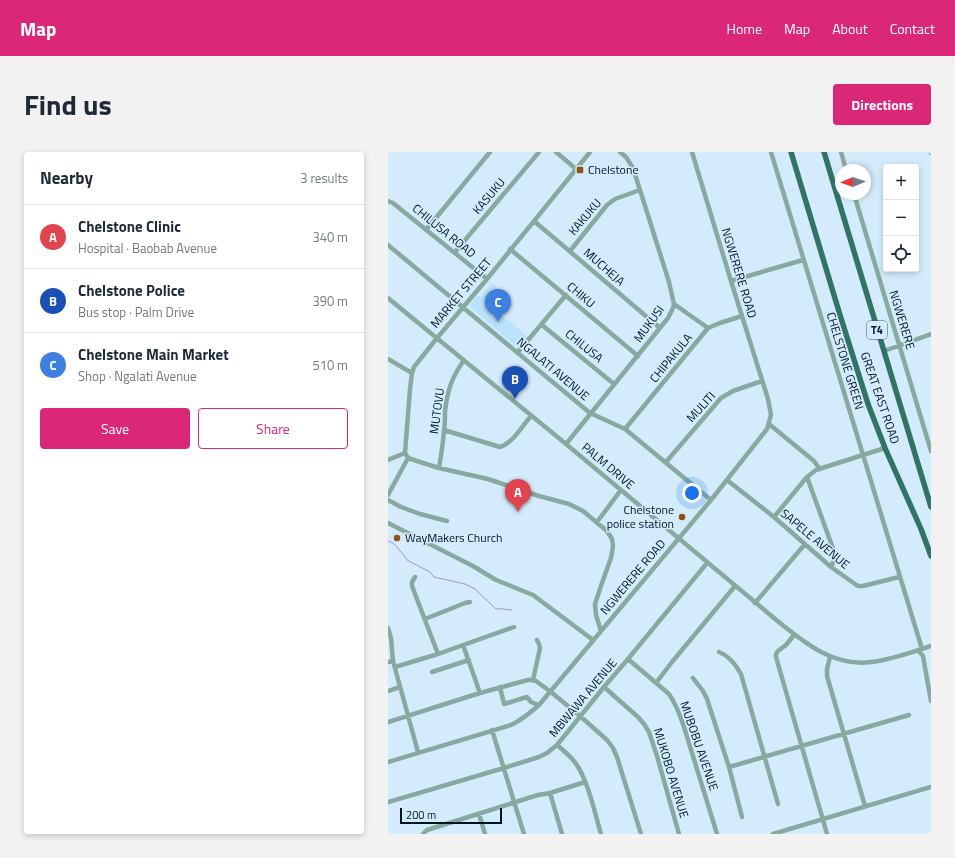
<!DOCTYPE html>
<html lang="en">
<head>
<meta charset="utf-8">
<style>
  :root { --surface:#fff; --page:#f2f2f3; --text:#1f2937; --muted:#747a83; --line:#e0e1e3; --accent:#db2777 }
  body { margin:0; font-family:"Titillium Web",sans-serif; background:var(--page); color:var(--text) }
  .controls { position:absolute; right:12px; top:12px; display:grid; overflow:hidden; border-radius:4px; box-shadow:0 2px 6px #0003 }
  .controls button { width:36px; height:36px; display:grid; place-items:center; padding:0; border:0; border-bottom:1px solid var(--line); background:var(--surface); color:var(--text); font:20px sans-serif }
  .compass { position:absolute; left:447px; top:12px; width:36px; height:36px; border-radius:50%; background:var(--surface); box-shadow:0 2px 6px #0003; rotate:268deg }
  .scale { position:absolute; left:12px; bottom:10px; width:102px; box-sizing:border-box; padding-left:4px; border:2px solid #001523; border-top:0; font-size:11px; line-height:14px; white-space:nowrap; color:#001523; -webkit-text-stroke:3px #d3ebfb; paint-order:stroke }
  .you { position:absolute; left:304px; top:341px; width:14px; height:14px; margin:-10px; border:3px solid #fff; border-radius:50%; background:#1a73e8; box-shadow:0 0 0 6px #1a73e833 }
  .badge { display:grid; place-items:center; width:26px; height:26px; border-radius:50%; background:var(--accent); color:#fff; font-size:13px; font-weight:700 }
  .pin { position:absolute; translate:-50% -33px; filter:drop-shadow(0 1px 2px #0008) }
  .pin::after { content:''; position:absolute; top:21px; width:14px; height:12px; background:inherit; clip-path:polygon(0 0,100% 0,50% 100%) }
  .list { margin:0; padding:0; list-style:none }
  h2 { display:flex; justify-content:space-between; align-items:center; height:52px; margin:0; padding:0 16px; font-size:17px }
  h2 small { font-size:13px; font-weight:400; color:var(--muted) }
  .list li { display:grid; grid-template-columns:26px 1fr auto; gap:12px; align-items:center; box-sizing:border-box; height:64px; padding:0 16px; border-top:1px solid var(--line) }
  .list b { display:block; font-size:15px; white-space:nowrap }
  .list p { margin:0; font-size:13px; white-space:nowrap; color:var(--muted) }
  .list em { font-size:13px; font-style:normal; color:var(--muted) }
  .actions { display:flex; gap:8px; padding:12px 16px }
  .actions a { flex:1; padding:9px 0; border:1px solid var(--accent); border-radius:4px; text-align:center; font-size:14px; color:var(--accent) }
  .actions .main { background:var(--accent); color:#fff }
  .icon { flex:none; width:22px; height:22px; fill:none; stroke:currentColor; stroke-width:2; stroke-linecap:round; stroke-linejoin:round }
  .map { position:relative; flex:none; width:543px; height:682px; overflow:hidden; border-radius:4px }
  header { display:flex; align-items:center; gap:24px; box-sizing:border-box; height:56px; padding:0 20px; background:var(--accent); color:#fff }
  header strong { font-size:19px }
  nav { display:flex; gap:22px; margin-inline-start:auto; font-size:14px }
  .intro { display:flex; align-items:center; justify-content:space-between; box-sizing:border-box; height:96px; padding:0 24px }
  h1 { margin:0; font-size:28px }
  .button { padding:10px 18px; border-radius:4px; background:var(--accent); color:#fff; font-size:14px; font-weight:700 }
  main { display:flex; gap:24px; padding:0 24px }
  aside { flex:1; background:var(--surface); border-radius:4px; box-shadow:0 2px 6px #0003 }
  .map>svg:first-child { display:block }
</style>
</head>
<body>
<header>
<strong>Map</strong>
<nav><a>Home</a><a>Map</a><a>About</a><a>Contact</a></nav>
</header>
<div class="intro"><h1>Find us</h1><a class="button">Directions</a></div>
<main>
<aside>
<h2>Nearby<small>3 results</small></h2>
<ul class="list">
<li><span class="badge" style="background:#e0444e">A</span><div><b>Chelstone Clinic</b><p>Hospital · Baobab Avenue</p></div><em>340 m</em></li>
<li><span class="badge" style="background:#1a4fb4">B</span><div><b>Chelstone Police</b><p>Bus stop · Palm Drive</p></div><em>390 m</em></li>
<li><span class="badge" style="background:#3f7fe0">C</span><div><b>Chelstone Main Market</b><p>Shop · Ngalati Avenue</p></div><em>510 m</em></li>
</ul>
<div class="actions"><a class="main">Save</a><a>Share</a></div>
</aside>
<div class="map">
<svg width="543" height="682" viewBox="0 0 543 682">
  <rect width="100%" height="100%" fill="#d3ebfb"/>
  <path fill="#bae2fd" d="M 104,131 L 114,140 L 103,154 L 140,185 L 130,196 L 81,154 L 90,143 L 92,145 Z"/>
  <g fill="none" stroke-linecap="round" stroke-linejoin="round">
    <path stroke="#a593d0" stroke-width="1" d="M 0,389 L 5,391 L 15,402 L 19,408 L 42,420 L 46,425 L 77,432 L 87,437 L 108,457 C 114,456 118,458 124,458"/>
    <path stroke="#88a9a0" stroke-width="4.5" d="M 168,0 L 188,17
      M 202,0 L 99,127 L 49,186 L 26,215 L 24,221 L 22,237 L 17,301 L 20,306 L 32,310 L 51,316 L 100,327 L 151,344 L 181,352 L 195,359 L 219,379 L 224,387 L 225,394 L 223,406 L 214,431 L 207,452 L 208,463 L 213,479
      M 383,0 L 534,497
      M 453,0 L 458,18
      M 543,0 L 543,1
      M 466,42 L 543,299
      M 0,49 L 5,51 L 99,127
      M 146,69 L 272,176
      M 38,78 L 102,0
      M 0,93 L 202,261 L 237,277 L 323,348
      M 122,97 L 250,204
      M 182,99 L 219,53 L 227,47 L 252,38
      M 67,100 L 151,0
      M 343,129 L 415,108
      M 0,146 L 178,292 L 392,471 C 418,492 447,515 483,510 C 503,508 524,500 543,494
      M 286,152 L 320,176
      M 154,173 L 226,232
      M 496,199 L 543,182
      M 130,200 L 178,143
      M 0,207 L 24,221
      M 381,272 L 426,309 L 431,316
      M 237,277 L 320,176 L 332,171 L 354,164
      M 56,278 L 112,295 C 125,291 134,274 143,264
      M 178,292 L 280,166 L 285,156 L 286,152 L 281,130 L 252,38 L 245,16 L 238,5 L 232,0
      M 0,308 L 17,301
      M 278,310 L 333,246 L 345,239 L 374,229
      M 51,316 C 53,304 55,291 56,279 C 57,273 57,266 57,260 C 59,239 64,225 76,208
      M 419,325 L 447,402 L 448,404 L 443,415
      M 339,328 L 386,365 L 443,415 L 467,432 L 470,434 L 475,434 L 511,425
      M 0,343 L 20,306
      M 0,348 L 13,355 L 32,362 L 59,369
      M 386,365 L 419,325 L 428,318 L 497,296
      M 209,370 L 233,338
      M 0,371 L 85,414 L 108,428 L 145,443 L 205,488
      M 27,425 L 24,430 L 24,434 L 50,502
      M 367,451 L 417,392
      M 37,467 L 77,451 L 82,450
      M 0,476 L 3,486 L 5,509
      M 406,483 L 398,493 L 390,499 L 388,502 L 388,505 L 439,682
      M 75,493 L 92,541
      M 530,498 L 535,504 L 536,510 L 543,549
      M 331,500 C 342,504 348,513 353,522 L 390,652
      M 442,505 L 439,517 L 439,524 L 477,654
      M 240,507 L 281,542 C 288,552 292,563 296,575 L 329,682
      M 0,510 L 5,509 L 30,600
      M 7,515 L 50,502 L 126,475
      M 44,520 L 81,508
      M 305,526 L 315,539 L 319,547 L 341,615 L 354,665
      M 145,528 L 152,496 L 151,492 L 149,488
      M 268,531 L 284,510 L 347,434
      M 112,535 L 116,552 L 139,545 L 143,550 L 151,553
      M 216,535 L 250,565 L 256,572 L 261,580 L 269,604 L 291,682
      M 0,539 L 12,535
      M 0,570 L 92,541 L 140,528 L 144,528 L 148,529 L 163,540 L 192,564 L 219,588 L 225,596 L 229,605 L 253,682
      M 104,578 L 136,682
      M 169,593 C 175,598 181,603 185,608 C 199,623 207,662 213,682
      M 0,610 L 123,573 C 134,568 142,561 151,553 L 323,348 L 379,277 L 383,263 L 380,247 L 343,129 L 304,0
      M 341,615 L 521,563
      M 162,641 L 174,682
      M 0,650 L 116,616 L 151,605 L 159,601 L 169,593 L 216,535 L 240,507 L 319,411
      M 91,662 L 97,682
      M 35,682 L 39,678 L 150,643 L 162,641 L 197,630
      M 385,682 L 543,635"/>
    <path stroke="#317466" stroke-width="5.5" d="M 403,0 L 452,163 L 480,252 L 497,296 L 533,377 L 543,404
      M 436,0 L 543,355"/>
  </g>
  <g fill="#915218" stroke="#d3ebfb" stroke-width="1.5">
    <rect x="188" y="14" width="8" height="8" rx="2"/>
    <circle cx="294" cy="365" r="4"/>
    <circle cx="9" cy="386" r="4"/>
  </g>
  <g text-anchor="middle" stroke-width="3" stroke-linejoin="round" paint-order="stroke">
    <rect fill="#d3ebfb" stroke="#3f5564" stroke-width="1" x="479" y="169" width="20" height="18" rx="3"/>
    <g font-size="11" font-weight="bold" fill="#001523">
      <text x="489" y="182">T4</text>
    </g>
    <g font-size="12" fill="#001523" stroke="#d3ebfb" text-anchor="start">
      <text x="200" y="22">Chelstone</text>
      <text x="286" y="362" text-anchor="end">Chelstone<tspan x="286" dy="14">police station</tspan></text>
      <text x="17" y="390">WayMakers Church</text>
    </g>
    <g font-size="12" fill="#001523" stroke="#d3ebfb">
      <text transform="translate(101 44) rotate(-50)" y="4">KASUKU</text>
      <text transform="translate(197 65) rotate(-50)" y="4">KAKUKU</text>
      <text transform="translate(56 79) rotate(39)" y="4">CHILUSA ROAD</text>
      <text transform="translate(216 115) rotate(41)" y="4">MUCHEJA</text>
      <text transform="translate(351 121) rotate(73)" y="4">NGWERERE ROAD</text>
      <text transform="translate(73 141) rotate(-50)" y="4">MARKET STREET</text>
      <text transform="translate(193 143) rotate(40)" y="4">CHIKU</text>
      <text transform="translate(514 168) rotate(73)" y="4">NGWERERE</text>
      <text transform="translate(261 172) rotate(-54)" y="4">MUKUSI</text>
      <text transform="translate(196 194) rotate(39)" y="4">CHILUSA</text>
      <text transform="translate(283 206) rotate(-51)" y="4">CHIPAKULA</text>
      <text transform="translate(457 209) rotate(73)" y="4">CHELSTONE GREEN</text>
      <text transform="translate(165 217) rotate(40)" y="4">NGALATI AVENUE</text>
      <text transform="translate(492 246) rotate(71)" y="4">GREAT EAST ROAD</text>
      <text transform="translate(313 255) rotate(-48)" y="4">MULITI</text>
      <text transform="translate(49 259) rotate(-82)" y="4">MUTOVU</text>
      <text transform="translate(220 314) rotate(40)" y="4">PALM DRIVE</text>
      <text transform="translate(427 387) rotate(40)" y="4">SAPELE AVENUE</text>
      <text transform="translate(245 425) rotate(-50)" y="4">NGWERERE ROAD</text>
      <text transform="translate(195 546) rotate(-50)" y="4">MBWAWA AVENUE</text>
      <text transform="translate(311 594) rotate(71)" y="4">MUBOBU AVENUE</text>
      <text transform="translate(283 621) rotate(73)" y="4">MUKOBO AVENUE</text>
    </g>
  </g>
</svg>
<div class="controls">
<button>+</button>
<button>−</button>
<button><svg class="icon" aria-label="locate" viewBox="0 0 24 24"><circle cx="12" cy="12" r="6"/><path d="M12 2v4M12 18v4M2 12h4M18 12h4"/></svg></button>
</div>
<svg class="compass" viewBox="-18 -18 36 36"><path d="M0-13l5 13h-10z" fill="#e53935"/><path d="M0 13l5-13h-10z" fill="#747a83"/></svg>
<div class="scale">200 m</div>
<div class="you"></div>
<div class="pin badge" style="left:130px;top:360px;background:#e0444e">A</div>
<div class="pin badge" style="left:127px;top:247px;background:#1a4fb4">B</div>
<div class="pin badge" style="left:110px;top:170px;background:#3f7fe0">C</div>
</div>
</main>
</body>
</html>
